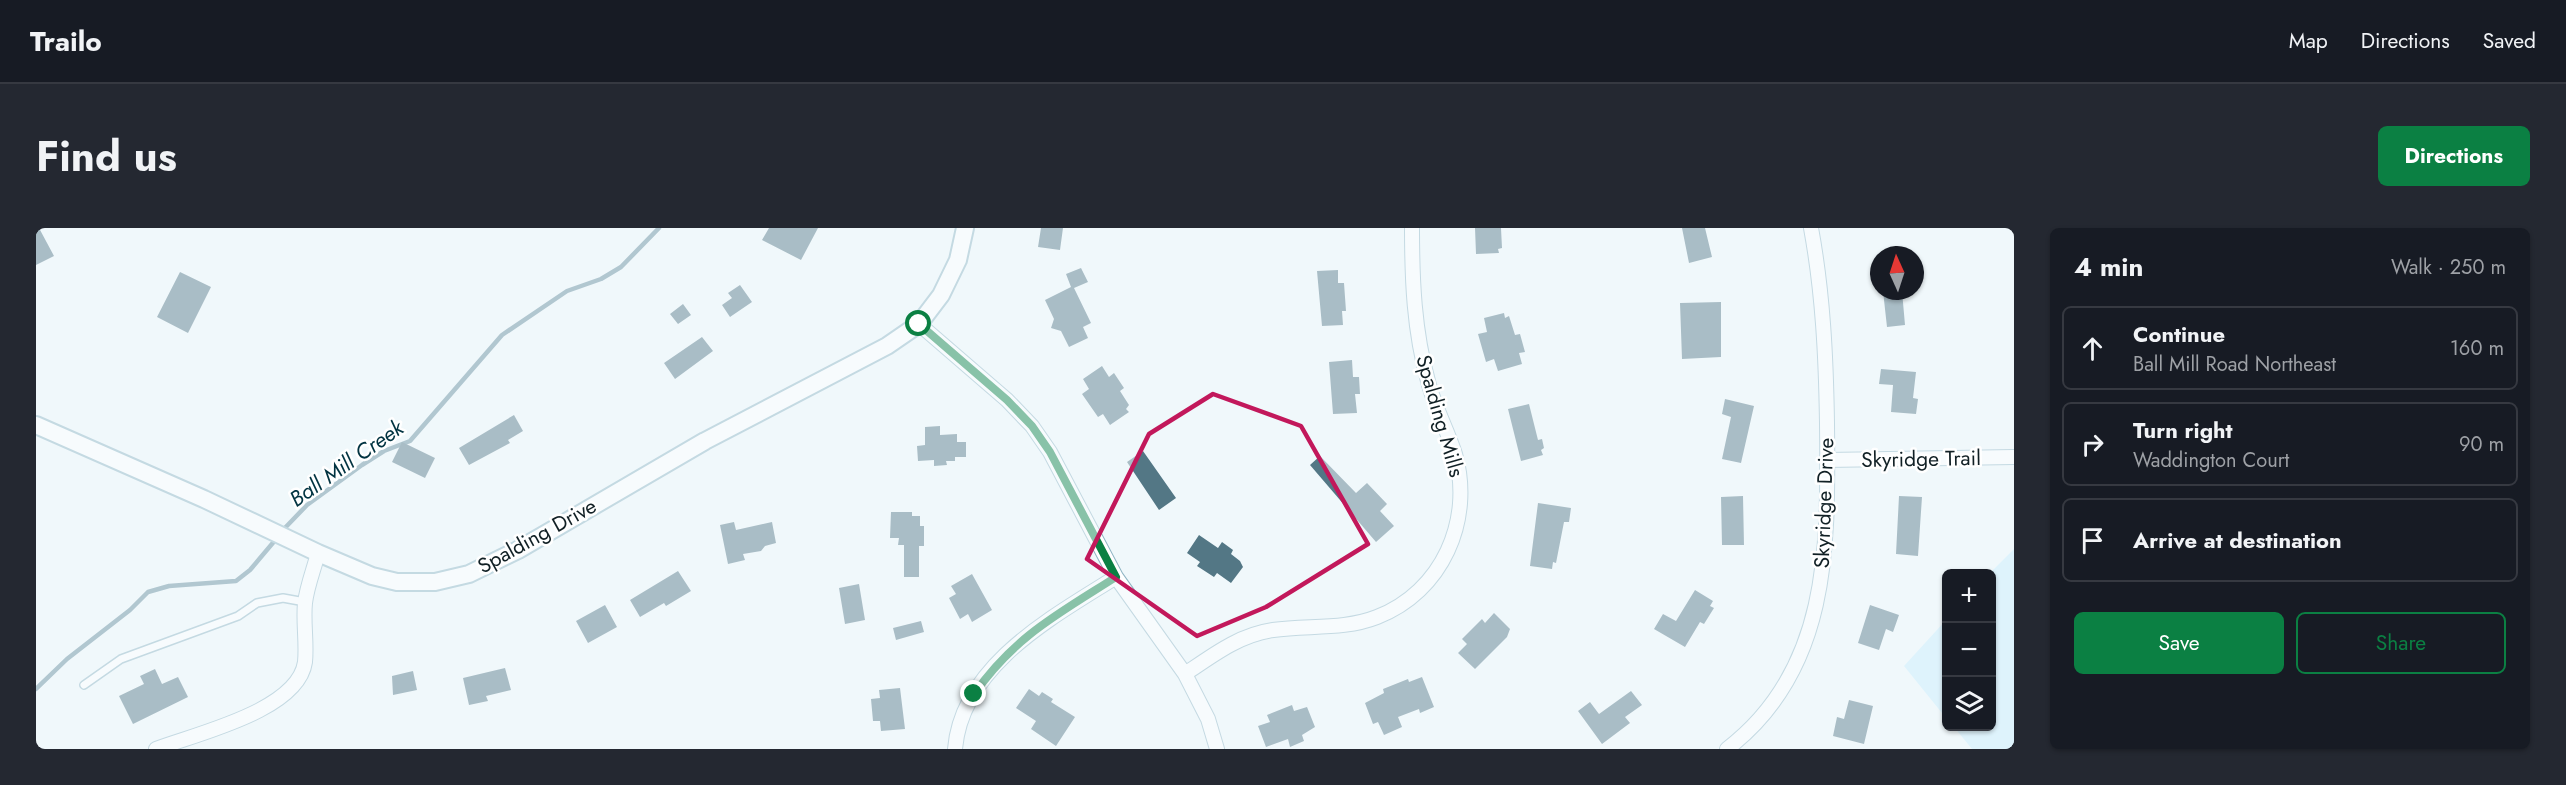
<!DOCTYPE html>
<html lang="en">
<head>
<meta charset="utf-8">
<style>
  :root { --surface:#171b24; --page:#242831; --text:#f1f3f6; --muted:#9ea1a6; --line:#363941; --accent:#0b8043 }
  body { margin:0; font-family:Jost,sans-serif; background:var(--page); color:var(--text) }
  .controls { position:absolute; right:18px; bottom:18px; display:grid; overflow:hidden; border-radius:9px; box-shadow:0 2px 4px #0004 }
  .controls button { width:54px; height:54px; display:grid; place-items:center; padding:0; border:0; border-bottom:2px solid var(--line); background:var(--surface); color:var(--text); font:30px sans-serif }
  .compass { position:absolute; left:1834px; top:18px; width:54px; height:54px; border-radius:50%; background:var(--surface); box-shadow:0 2px 4px #0004; rotate:357deg }
  .stop { position:absolute; width:18px; height:18px; margin:-14px; border:4px solid #0b8043; border-radius:50%; background:#fff }
  .stop.end { background:#0b8043; border-color:#fff; box-shadow:0 2px 6px #0008 }
  .list { margin:0; padding:0; list-style:none }
  h2 { display:flex; justify-content:space-between; align-items:center; height:78px; margin:0; padding:0 24px; font-size:26px }
  h2 small { font-size:20px; font-weight:400; color:var(--muted) }
  .list li { display:grid; grid-template-columns:39px 1fr auto; gap:18px; align-items:center; box-sizing:border-box; height:84px; margin:0 12px 12px; padding:0 12px; border:2px solid var(--line); border-radius:9px }
  .list b { display:block; font-size:22px; white-space:nowrap }
  .list p { margin:0; font-size:20px; white-space:nowrap; color:var(--muted) }
  .list em { font-size:20px; font-style:normal; color:var(--muted) }
  .actions { display:flex; gap:12px; padding:18px 24px }
  .actions a { flex:1; padding:14px 0; border:2px solid var(--accent); border-radius:9px; text-align:center; font-size:21px; color:var(--accent) }
  .actions .main { background:var(--accent); color:#fff }
  .icon { flex:none; width:33px; height:33px; fill:none; stroke:currentColor; stroke-width:2; stroke-linecap:round; stroke-linejoin:round }
  .map { position:relative; flex:none; width:1978px; height:521px; overflow:hidden; border-radius:9px }
  header { display:flex; align-items:center; gap:36px; box-sizing:border-box; height:84px; padding:0 30px; background:var(--surface); border-bottom:2px solid var(--line) }
  header strong { font-size:28px }
  nav { display:flex; gap:33px; margin-inline-start:auto; font-size:21px }
  .intro { display:flex; align-items:center; justify-content:space-between; box-sizing:border-box; height:144px; padding:0 36px }
  h1 { margin:0; font-size:42px }
  .button { padding:15px 27px; border-radius:9px; background:var(--accent); color:#fff; font-size:21px; font-weight:700 }
  main { display:flex; gap:36px; padding:0 36px }
  aside { flex:1; background:var(--surface); border-radius:9px; box-shadow:0 2px 4px #0004 }
  .map>svg:first-child { display:block }
</style>
</head>
<body>
<header>
<strong>Trailo</strong>
<nav><a>Map</a><a>Directions</a><a>Saved</a></nav>
</header>
<div class="intro"><h1>Find us</h1><a class="button">Directions</a></div>
<main>
<div class="map">
<svg width="1978" height="521" viewBox="0 0 1978 521">
  <rect width="100%" height="100%" fill="#f0f8fb"/>
  <path fill="#c8eefd" d="M 1978,321 L 1978,521 L 1936,521 L 1918,499 L 1956,499 L 1954,345 Z
    M 1910,392 L 1910,490 L 1868,438 Z"/>
  <g fill="none" stroke-linecap="round" stroke-linejoin="round">
    <path stroke="#648c9c" stroke-width="4.5" d="M 246,303 L 271,277 L 326,237 L 348,223 L 374,213 L 466,107 L 531,63 L 565,51 L 585,39 L 623,0
      M 0,461 L 31,431 L 94,382 L 112,364 L 133,358 L 200,353 L 214,342 L 241,310"/>
  </g>
  <path fill="#537785" d="M 0,0 L 3,0 L 18,28 L 0,37 Z
    M 733,0 L 782,0 L 765,32 L 726,12 Z
    M 1005,0 L 1027,0 L 1024,22 L 1002,19 Z
    M 1439,0 L 1465,0 L 1466,20 L 1462,21 L 1463,25 L 1440,26 Z
    M 1646,0 L 1669,0 L 1676,29 L 1653,35 Z
    M 1045,40 L 1052,54 L 1038,60 L 1055,95 L 1047,99 L 1052,110 L 1033,119 L 1025,103 L 1015,100 L 1018,91 L 1009,72 L 1035,59 L 1030,46 Z
    M 1302,42 L 1302,55 L 1308,55 L 1310,83 L 1306,83 L 1307,97 L 1286,98 L 1281,43 Z
    M 144,44 L 175,59 L 152,105 L 121,89 Z
    M 704,57 L 716,74 L 694,89 L 686,77 L 696,70 L 692,65 Z
    M 1847,63 L 1866,63 L 1869,97 L 1851,99 Z
    M 1685,74 L 1685,129 L 1646,131 L 1644,75 Z
    M 647,76 L 655,87 L 642,96 L 634,86 Z
    M 1468,85 L 1469,90 L 1473,88 L 1479,107 L 1484,106 L 1489,124 L 1483,125 L 1486,136 L 1462,143 L 1458,131 L 1450,134 L 1442,106 L 1451,104 L 1448,90 Z
    M 666,109 L 677,123 L 639,151 L 628,135 Z
    M 1316,132 L 1317,149 L 1323,149 L 1324,166 L 1319,166 L 1321,185 L 1297,186 L 1293,134 Z
    M 1066,138 L 1073,149 L 1078,145 L 1088,160 L 1084,163 L 1093,177 L 1090,181 L 1093,184 L 1074,197 L 1067,186 L 1062,189 L 1046,166 L 1053,161 L 1047,151 Z
    M 1845,141 L 1880,144 L 1877,170 L 1882,171 L 1880,186 L 1855,184 L 1857,157 L 1843,156 Z
    M 1689,171 L 1718,178 L 1705,235 L 1686,231 L 1695,189 L 1686,186 Z
    M 1493,176 L 1502,212 L 1506,211 L 1508,220 L 1505,222 L 1507,227 L 1485,233 L 1472,181 Z
    M 478,187 L 487,203 L 472,212 L 474,215 L 433,237 L 423,220 Z
    M 904,198 L 904,207 L 921,206 L 921,214 L 930,214 L 930,229 L 919,229 L 919,233 L 910,233 L 911,237 L 898,238 L 898,232 L 882,233 L 881,218 L 889,217 L 889,199 Z
    M 366,214 L 399,230 L 389,250 L 356,234 Z
    M 1107,223 L 1140,270 L 1123,282 L 1091,234 Z
    M 1284,228 L 1320,265 L 1331,255 L 1351,276 L 1344,283 L 1358,298 L 1340,314 L 1274,237 Z
    M 1707,268 L 1708,317 L 1686,317 L 1685,269 Z
    M 1863,268 L 1886,269 L 1882,328 L 1860,326 Z
    M 1502,275 L 1535,280 L 1533,294 L 1528,294 L 1520,335 L 1517,334 L 1516,341 L 1494,338 Z
    M 855,284 L 876,284 L 876,288 L 884,288 L 884,298 L 888,298 L 888,318 L 883,318 L 883,349 L 868,349 L 868,317 L 862,317 L 863,310 L 854,310 Z
    M 698,294 L 700,302 L 736,294 L 740,315 L 729,318 L 725,323 L 707,326 L 709,332 L 692,336 L 684,297 Z
    M 1163,307 L 1182,320 L 1186,314 L 1197,322 L 1195,326 L 1204,333 L 1207,339 L 1195,355 L 1181,345 L 1178,349 L 1161,338 L 1164,334 L 1151,325 Z
    M 642,343 L 655,363 L 630,378 L 628,375 L 604,389 L 594,372 Z
    M 936,346 L 956,382 L 936,394 L 932,386 L 924,391 L 913,370 L 920,366 L 915,358 Z
    M 823,356 L 829,392 L 809,396 L 803,360 Z
    M 1659,362 L 1677,373 L 1674,378 L 1678,380 L 1668,396 L 1664,394 L 1649,419 L 1618,401 L 1627,386 L 1640,393 Z
    M 569,377 L 581,399 L 552,415 L 540,393 Z
    M 1834,377 L 1863,387 L 1857,404 L 1850,401 L 1843,422 L 1822,415 Z
    M 1458,385 L 1474,401 L 1471,409 L 1439,441 L 1422,425 L 1431,416 L 1426,411 L 1446,391 L 1449,395 Z
    M 885,393 L 888,404 L 860,412 L 857,400 Z
    M 469,440 L 475,462 L 450,468 L 452,473 L 433,477 L 427,450 Z
    M 119,441 L 126,456 L 142,449 L 152,469 L 97,496 L 83,468 L 108,456 L 104,448 Z
    M 377,443 L 381,462 L 357,467 L 356,448 Z
    M 1386,449 L 1398,479 L 1384,485 L 1383,481 L 1362,489 L 1366,499 L 1348,507 L 1342,494 L 1337,496 L 1329,475 L 1348,465 L 1347,461 L 1372,451 L 1373,454 Z
    M 864,460 L 869,501 L 845,503 L 844,493 L 837,493 L 835,471 L 844,470 L 843,462 Z
    M 993,461 L 1003,468 L 1006,464 L 1017,471 L 1015,474 L 1039,489 L 1020,518 L 995,501 L 1000,493 L 980,480 Z
    M 1595,463 L 1606,477 L 1589,489 L 1594,495 L 1566,516 L 1542,483 L 1554,474 L 1563,486 Z
    M 1813,472 L 1837,478 L 1828,516 L 1797,508 L 1801,489 L 1808,491 Z
    M 1256,477 L 1258,483 L 1271,479 L 1279,499 L 1266,507 L 1268,513 L 1254,519 L 1252,511 L 1230,519 L 1222,498 L 1234,494 L 1231,487 Z"/>
  <g fill="none" stroke-linecap="round" stroke-linejoin="round">
    <defs>
      <path id="service" d="M 48,457 L 85,431 L 202,388 L 221,375 L 247,370 L 269,374"/>
      <path id="minor" d="M 883,96 L 971,172 L 996,198 L 1014,224 L 1080,349 L 1149,446 L 1172,491 L 1181,521
        M 1791,232 L 1978,229
        M 1149,446 C 1177,427 1203,407 1237,402 C 1272,397 1308,402 1341,389 C 1406,364 1438,292 1419,226 C 1411,201 1398,178 1392,153 C 1378,103 1376,52 1376,0
        M 120,521 C 159,506 262,483 269,434 C 271,415 267,394 269,375 C 271,358 278,341 282,325
        M 919,521 C 926,437 1017,389 1080,349
        M 1691,521 C 1796,441 1792,314 1791,195 C 1790,130 1787,65 1775,0"/>
      <path id="tertiary" d="M 0,197 L 168,271 L 282,325 L 336,348 L 361,354 L 399,354 L 433,346 L 482,322 L 669,213 L 851,118 L 883,96 L 905,67 L 922,32 L 929,0"/>
    </defs>
    <use href="#service" stroke="#8fb5c4" stroke-width="10"/>
    <use href="#minor" stroke="#8fb5c4" stroke-width="16"/>
    <use href="#tertiary" stroke="#8fb5c4" stroke-width="20"/>
    <use href="#service" stroke="#fff" stroke-width="7"/>
    <use href="#minor" stroke="#fff" stroke-width="14"/>
    <use href="#tertiary" stroke="#fff" stroke-width="16"/>
  </g>
  <g fill="none" stroke-linecap="round" stroke-linejoin="round">
    <path stroke="#0b8043" stroke-width="8" d="M 883,96 L 971,172 L 996,198 L 1014,224 L 1080,349 C 1022,386 979,408 938,466"/>
  </g>
  <path d="M0 0H1978V521H0ZM 1177,166 L 1265,198 L 1332,316 L 1230,379 L 1161,408 L 1051,331 L 1113,206 Z" fill="#f0f8fb" fill-opacity=".55" fill-rule="evenodd"/>
  <path fill="none" stroke="#c2185b" stroke-width="4.5" stroke-linejoin="round" d="M 1177,166 L 1265,198 L 1332,316 L 1230,379 L 1161,408 L 1051,331 L 1113,206 Z"/>
  <g text-anchor="middle" stroke-width="5" stroke-linejoin="round" paint-order="stroke">
    <g font-size="21" fill="#112025" stroke="#fff">
      <text transform="translate(1404 188) rotate(74)" y="7">Spalding Mills</text>
      <text transform="translate(1885 231) rotate(-1)" y="7">Skyridge Trail</text>
      <text transform="translate(1788 275) rotate(-88)" y="7">Skyridge Drive</text>
      <text transform="translate(501 308) rotate(-29)" y="7">Spalding Drive</text>
    </g>
    <g font-size="22" font-style="italic" fill="#013341" stroke="#fff">
      <text transform="translate(310 235) rotate(-35)" y="8">Ball Mill Creek</text>
    </g>
  </g>
</svg>
<div class="controls">
<button>+</button>
<button>−</button>
<button><svg class="icon" aria-label="layers" viewBox="0 0 24 24"><path d="M12 4l9 5-9 5-9-5zM3 14l9 5 9-5"/></svg></button>
</div>
<svg class="compass" viewBox="-18 -18 36 36"><path d="M0-13l5 13h-10z" fill="#e53935"/><path d="M0 13l5-13h-10z" fill="#9ea1a6"/></svg>
<div class="stop" style="left:883px;top:96px"></div>
<div class="stop end" style="left:938px;top:466px"></div>
</div>
<aside>
<h2>4 min<small>Walk · 250 m</small></h2>
<ul class="list">
<li><svg class="icon" aria-label="ahead" viewBox="0 0 24 24"><path d="M12 20V5M6 11l6-6 6 6"/></svg><div><b>Continue</b><p>Ball Mill Road Northeast</p></div><em>160 m</em></li>
<li><svg class="icon" aria-label="right" viewBox="0 0 24 24"><path d="M7 20v-9h11M14 6l5 5-5 5"/></svg><div><b>Turn right</b><p>Waddington Court</p></div><em>90 m</em></li>
<li><svg class="icon" aria-label="arrive" viewBox="0 0 24 24"><path d="M6 21V4h12l-3 4 3 4H6"/></svg><div><b>Arrive at destination</b></div></li>
</ul>
<div class="actions"><a class="main">Save</a><a>Share</a></div>
</aside>
</main>
</body>
</html>
